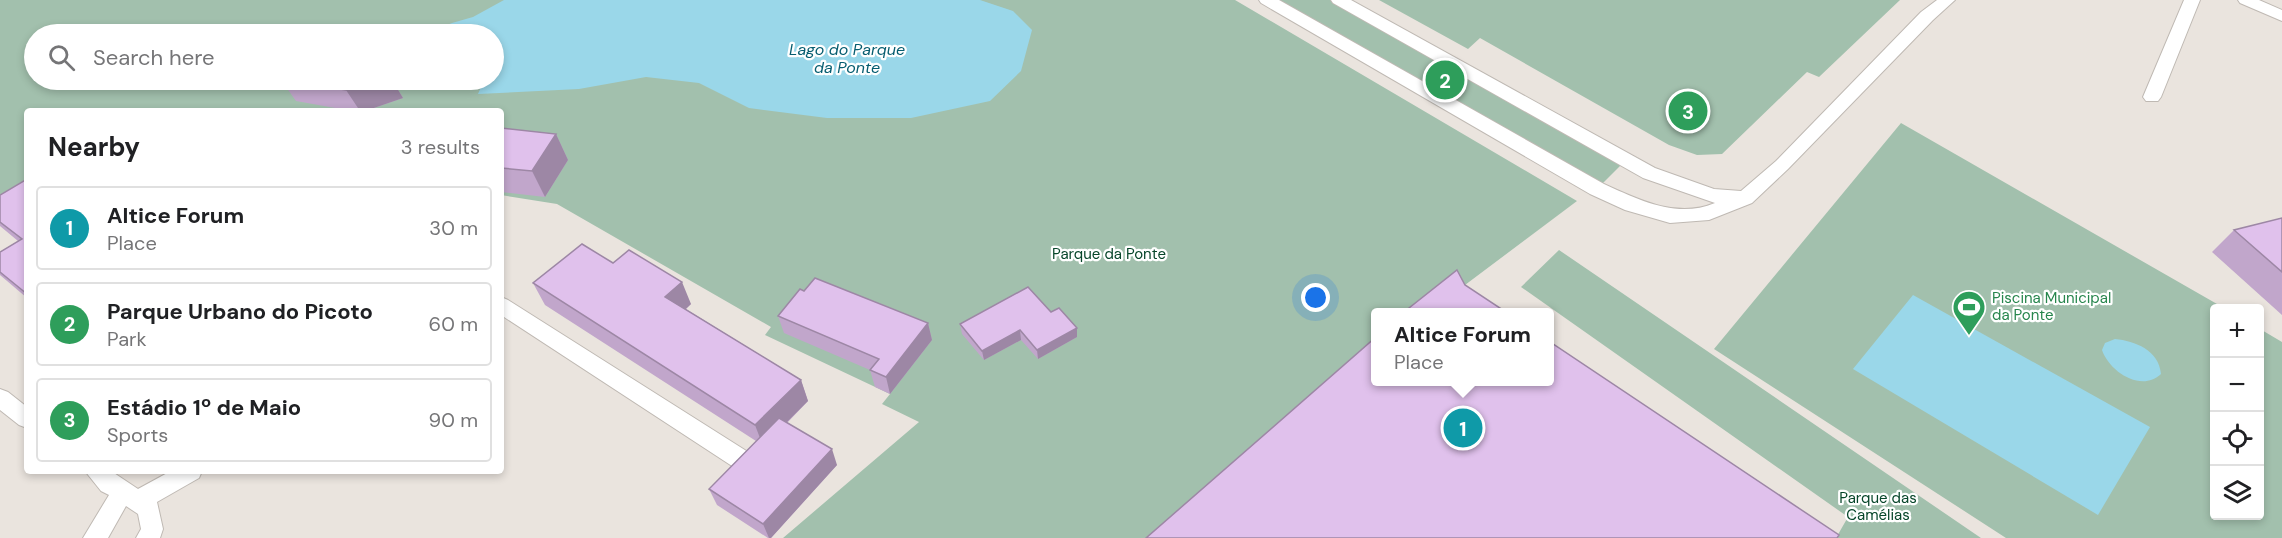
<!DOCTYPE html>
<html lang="en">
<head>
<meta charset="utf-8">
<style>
  :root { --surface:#fff; --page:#f2f2f2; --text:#202124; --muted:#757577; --line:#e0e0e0; --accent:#a92065 }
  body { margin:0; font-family:"DM Sans",sans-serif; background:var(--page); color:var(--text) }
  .controls { position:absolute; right:18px; bottom:18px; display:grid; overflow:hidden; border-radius:6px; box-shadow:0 3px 9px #0003 }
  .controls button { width:54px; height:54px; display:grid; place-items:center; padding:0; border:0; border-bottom:2px solid var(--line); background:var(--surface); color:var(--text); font:30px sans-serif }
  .you { position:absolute; left:1316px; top:298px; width:21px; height:21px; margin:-15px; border:4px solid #fff; border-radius:50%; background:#1a73e8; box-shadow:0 0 0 9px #1a73e833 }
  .badge { display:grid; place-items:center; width:39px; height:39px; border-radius:50%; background:var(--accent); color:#fff; font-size:20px; font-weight:700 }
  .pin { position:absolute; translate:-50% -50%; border:3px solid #fff; box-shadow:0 2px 6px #0006 }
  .popup { position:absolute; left:1371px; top:308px; width:183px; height:78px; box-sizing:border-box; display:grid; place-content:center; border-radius:6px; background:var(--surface); filter:drop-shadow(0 2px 4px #0005); font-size:20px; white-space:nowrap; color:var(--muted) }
  .popup b { font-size:22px; color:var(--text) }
  .popup::after { content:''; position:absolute; left:50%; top:100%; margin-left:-12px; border:12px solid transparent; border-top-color:var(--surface) }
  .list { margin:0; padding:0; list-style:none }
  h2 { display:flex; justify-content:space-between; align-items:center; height:78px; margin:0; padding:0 24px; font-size:26px }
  h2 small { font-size:20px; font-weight:400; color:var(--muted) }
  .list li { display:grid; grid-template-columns:39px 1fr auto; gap:18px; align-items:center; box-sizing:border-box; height:84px; margin:0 12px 12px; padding:0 12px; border:2px solid var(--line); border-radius:6px }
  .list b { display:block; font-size:22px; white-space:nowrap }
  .list p { margin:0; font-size:20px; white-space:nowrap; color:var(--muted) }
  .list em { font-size:20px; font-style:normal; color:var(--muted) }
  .icon { flex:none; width:33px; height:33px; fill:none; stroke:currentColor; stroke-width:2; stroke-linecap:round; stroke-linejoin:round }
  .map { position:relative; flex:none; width:2282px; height:538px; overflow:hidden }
  .search { position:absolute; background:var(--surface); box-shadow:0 3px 9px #0003; left:24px; top:24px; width:480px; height:66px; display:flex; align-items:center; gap:15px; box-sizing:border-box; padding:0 21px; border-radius:33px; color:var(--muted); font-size:22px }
  .panel { position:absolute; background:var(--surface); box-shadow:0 3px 9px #0003; left:24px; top:108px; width:480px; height:366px; border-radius:6px }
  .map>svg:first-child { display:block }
</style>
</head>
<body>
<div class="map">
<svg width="2282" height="538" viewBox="0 0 2282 538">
  <rect width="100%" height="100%" fill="#eae4de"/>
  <path fill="#a2c0ad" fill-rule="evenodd" d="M 0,0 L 1235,0 L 1577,201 L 1429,312 L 1376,312 L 1376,357 L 1177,538 L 783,538 L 919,422 L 882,404 L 890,394 L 765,335 L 771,327 L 557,204 L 501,195 L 501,111 L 27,111 L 27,203 L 0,218 ZM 34,34 L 494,34 L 494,80 L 34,80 Z
    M 1267,0 L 1339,0 L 1625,161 L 1597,189 Z
    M 1379,0 L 1900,0 L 1819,77 L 1807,72 L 1722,154 L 1697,155 L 1669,145 L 1480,38 L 1468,49 Z
    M 1901,123 L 2224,308 L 2214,308 L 2214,516 L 2260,516 L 2260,329 L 2282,342 L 2282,538 L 2006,538 L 1714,349 Z
    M 1559,250 L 1981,538 L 1836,538 L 1848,517 L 1521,287 Z"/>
  <path fill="#9ad7e9" d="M 504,0 L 980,0 L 1013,11 L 1032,30 L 1021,71 L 990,101 L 911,118 L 827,118 L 749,108 L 699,83 L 646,77 L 579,89 L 478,94 L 484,80 L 494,80 L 494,34 L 425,34 L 452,23 L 473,17 Z
    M 1913,295 L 2150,427 L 2098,515 L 1853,369 Z
    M 2115,339 C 2135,341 2159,350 2161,374 C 2141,393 2109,371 2102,350 L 2105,343 Z"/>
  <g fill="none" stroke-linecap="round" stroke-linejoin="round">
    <defs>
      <path id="lane" d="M 1259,0 L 1279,0 L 1604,184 C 1639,200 1677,219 1715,203 L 1643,178 L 1333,3 L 1331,0 L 1351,0 L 1655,168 L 1714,189 L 1741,191 L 1776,161 L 1921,12 L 1937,0 L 1955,0 L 1933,20 L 1788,169 L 1752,203 L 1709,220 L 1670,223 L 1625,210 L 1590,194 L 1261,3 Z
        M 2184,0 L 2200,0 L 2161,97 L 2158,101 L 2146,101 L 2143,97 Z
        M 2238,0 L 2259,0 L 2282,10 L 2282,21 L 2240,3 Z
        M 501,297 L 508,300 L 748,452 L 751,459 L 748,466 L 740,468 L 732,466 L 501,315 Z
        M 0,389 L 8,392 L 27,407 L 27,428 L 19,425 L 0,410 Z
        M 85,471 L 111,471 L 138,489 L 171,471 L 202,471 L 199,478 L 157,502 L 163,529 L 160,538 L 136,538 L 141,529 L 138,514 L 126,506 L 108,538 L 83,538 L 109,495 L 101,491 Z"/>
    </defs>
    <use href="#lane" stroke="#bfb9b3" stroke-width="2"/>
    <use href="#lane" fill="#fff" fill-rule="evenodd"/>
  </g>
  <path fill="#c1a6cb" d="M 281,80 L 392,80 L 403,98 L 365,111 L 352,111 L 296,101 Z
    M 501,128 L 556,134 L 568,160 L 545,197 L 501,192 Z
    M 27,179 L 27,298 L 0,275 L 0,252 L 18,241 L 0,226 L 0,195 Z
    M 2282,218 L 2282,315 L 2212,252 L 2234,230 Z
    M 613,263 L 691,304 L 686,309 L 801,380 L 808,401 L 787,423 L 837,465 L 771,538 L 768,538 L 717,505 L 709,489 L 756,441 L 545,305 L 533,283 Z
    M 1051,312 L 1077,337 L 1038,359 L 1021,340 L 984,360 L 962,334 L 960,324 Z
    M 778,316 L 928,323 L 932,340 L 890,394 L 875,387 L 870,370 L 784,333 Z"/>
  <path fill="#9d87a5" d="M 377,80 L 392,80 L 403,98 L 365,111 L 360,111 L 346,90 Z
    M 556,134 L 568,160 L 545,197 L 532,171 Z
    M 682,282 L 691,304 L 675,319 L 665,297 Z
    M 928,323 L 932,340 L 890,394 L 886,377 Z
    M 1077,328 L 1077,337 L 1038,359 L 1037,350 Z
    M 1020,330 L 1021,340 L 984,360 L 982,351 Z
    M 801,380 L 808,401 L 763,446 L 755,425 Z
    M 832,449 L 837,465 L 771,538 L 769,538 L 763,524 Z"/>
  <path fill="#e0c1ec" stroke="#9d87a5" stroke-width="1.5" d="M 286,80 L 377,80 L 346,90 Z
    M 501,128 L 556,134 L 532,171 L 501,168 Z
    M 27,179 L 27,294 L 0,272 L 0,252 L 22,239 L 0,222 L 0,195 Z
    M 2282,218 L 2282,272 L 2234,230 Z
    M 582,244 L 613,263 L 629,250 L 682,282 L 665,297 L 801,380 L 755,425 L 533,283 Z
    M 1457,270 L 1465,285 L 1506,312 L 1404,312 Z
    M 815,278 L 928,323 L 886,377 L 870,370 L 879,359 L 778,316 L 800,289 L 804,291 Z
    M 1028,287 L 1051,312 L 1059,308 L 1077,328 L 1037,350 L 1020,330 L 982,351 L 960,324 Z
    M 1376,337 L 1376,381 L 1550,381 L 1550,342 L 1839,535 L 1837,538 L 1146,538 Z
    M 779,418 L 832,449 L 763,524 L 709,489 Z"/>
  <defs>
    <symbol id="stadium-pin" viewBox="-11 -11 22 30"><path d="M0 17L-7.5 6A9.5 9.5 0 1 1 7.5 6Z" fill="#2e9e5b" stroke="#fff"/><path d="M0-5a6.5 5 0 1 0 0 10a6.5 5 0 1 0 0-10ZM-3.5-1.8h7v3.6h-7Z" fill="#fff"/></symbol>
  </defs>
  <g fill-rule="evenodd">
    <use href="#stadium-pin" x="1950" y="288" width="38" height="52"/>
  </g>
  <g text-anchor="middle" stroke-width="4.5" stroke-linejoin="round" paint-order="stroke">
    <g font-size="15" fill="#07462a" stroke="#fff">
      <text x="1109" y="259">Parque da Ponte</text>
      <text x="1878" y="503">Parque das<tspan x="1878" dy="17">Camélias</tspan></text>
    </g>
    <g font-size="15" fill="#27864d" stroke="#fff" text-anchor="start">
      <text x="1992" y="303">Piscina Municipal<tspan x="1992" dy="17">da Ponte</tspan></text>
    </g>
    <g font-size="16" font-style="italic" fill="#065d70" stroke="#fff">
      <text x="847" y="55">Lago do Parque<tspan x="847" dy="18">da Ponte</tspan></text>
    </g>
  </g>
</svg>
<div class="controls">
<button>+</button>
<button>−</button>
<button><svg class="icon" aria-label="locate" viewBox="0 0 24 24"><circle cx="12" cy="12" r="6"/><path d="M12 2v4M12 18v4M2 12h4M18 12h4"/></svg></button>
<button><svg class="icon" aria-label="layers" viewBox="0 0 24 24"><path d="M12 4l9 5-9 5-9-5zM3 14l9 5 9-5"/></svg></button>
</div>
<div class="you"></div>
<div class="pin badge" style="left:1463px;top:428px;background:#0f9aa8">1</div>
<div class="popup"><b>Altice Forum</b>Place</div>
<div class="pin badge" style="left:1445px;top:80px;background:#2e9e5b">2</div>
<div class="pin badge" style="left:1688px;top:111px;background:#2e9e5b">3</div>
<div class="search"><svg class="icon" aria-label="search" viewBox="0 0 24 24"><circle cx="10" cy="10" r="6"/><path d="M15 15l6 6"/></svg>Search here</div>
<section class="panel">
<h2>Nearby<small>3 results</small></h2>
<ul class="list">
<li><span class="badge" style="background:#0f9aa8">1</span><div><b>Altice Forum</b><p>Place</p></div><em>30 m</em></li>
<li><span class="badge" style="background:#2e9e5b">2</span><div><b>Parque Urbano do Picoto</b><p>Park</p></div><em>60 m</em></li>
<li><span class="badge" style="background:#2e9e5b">3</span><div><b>Estádio 1º de Maio</b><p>Sports</p></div><em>90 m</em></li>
</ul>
</section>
</div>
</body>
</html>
